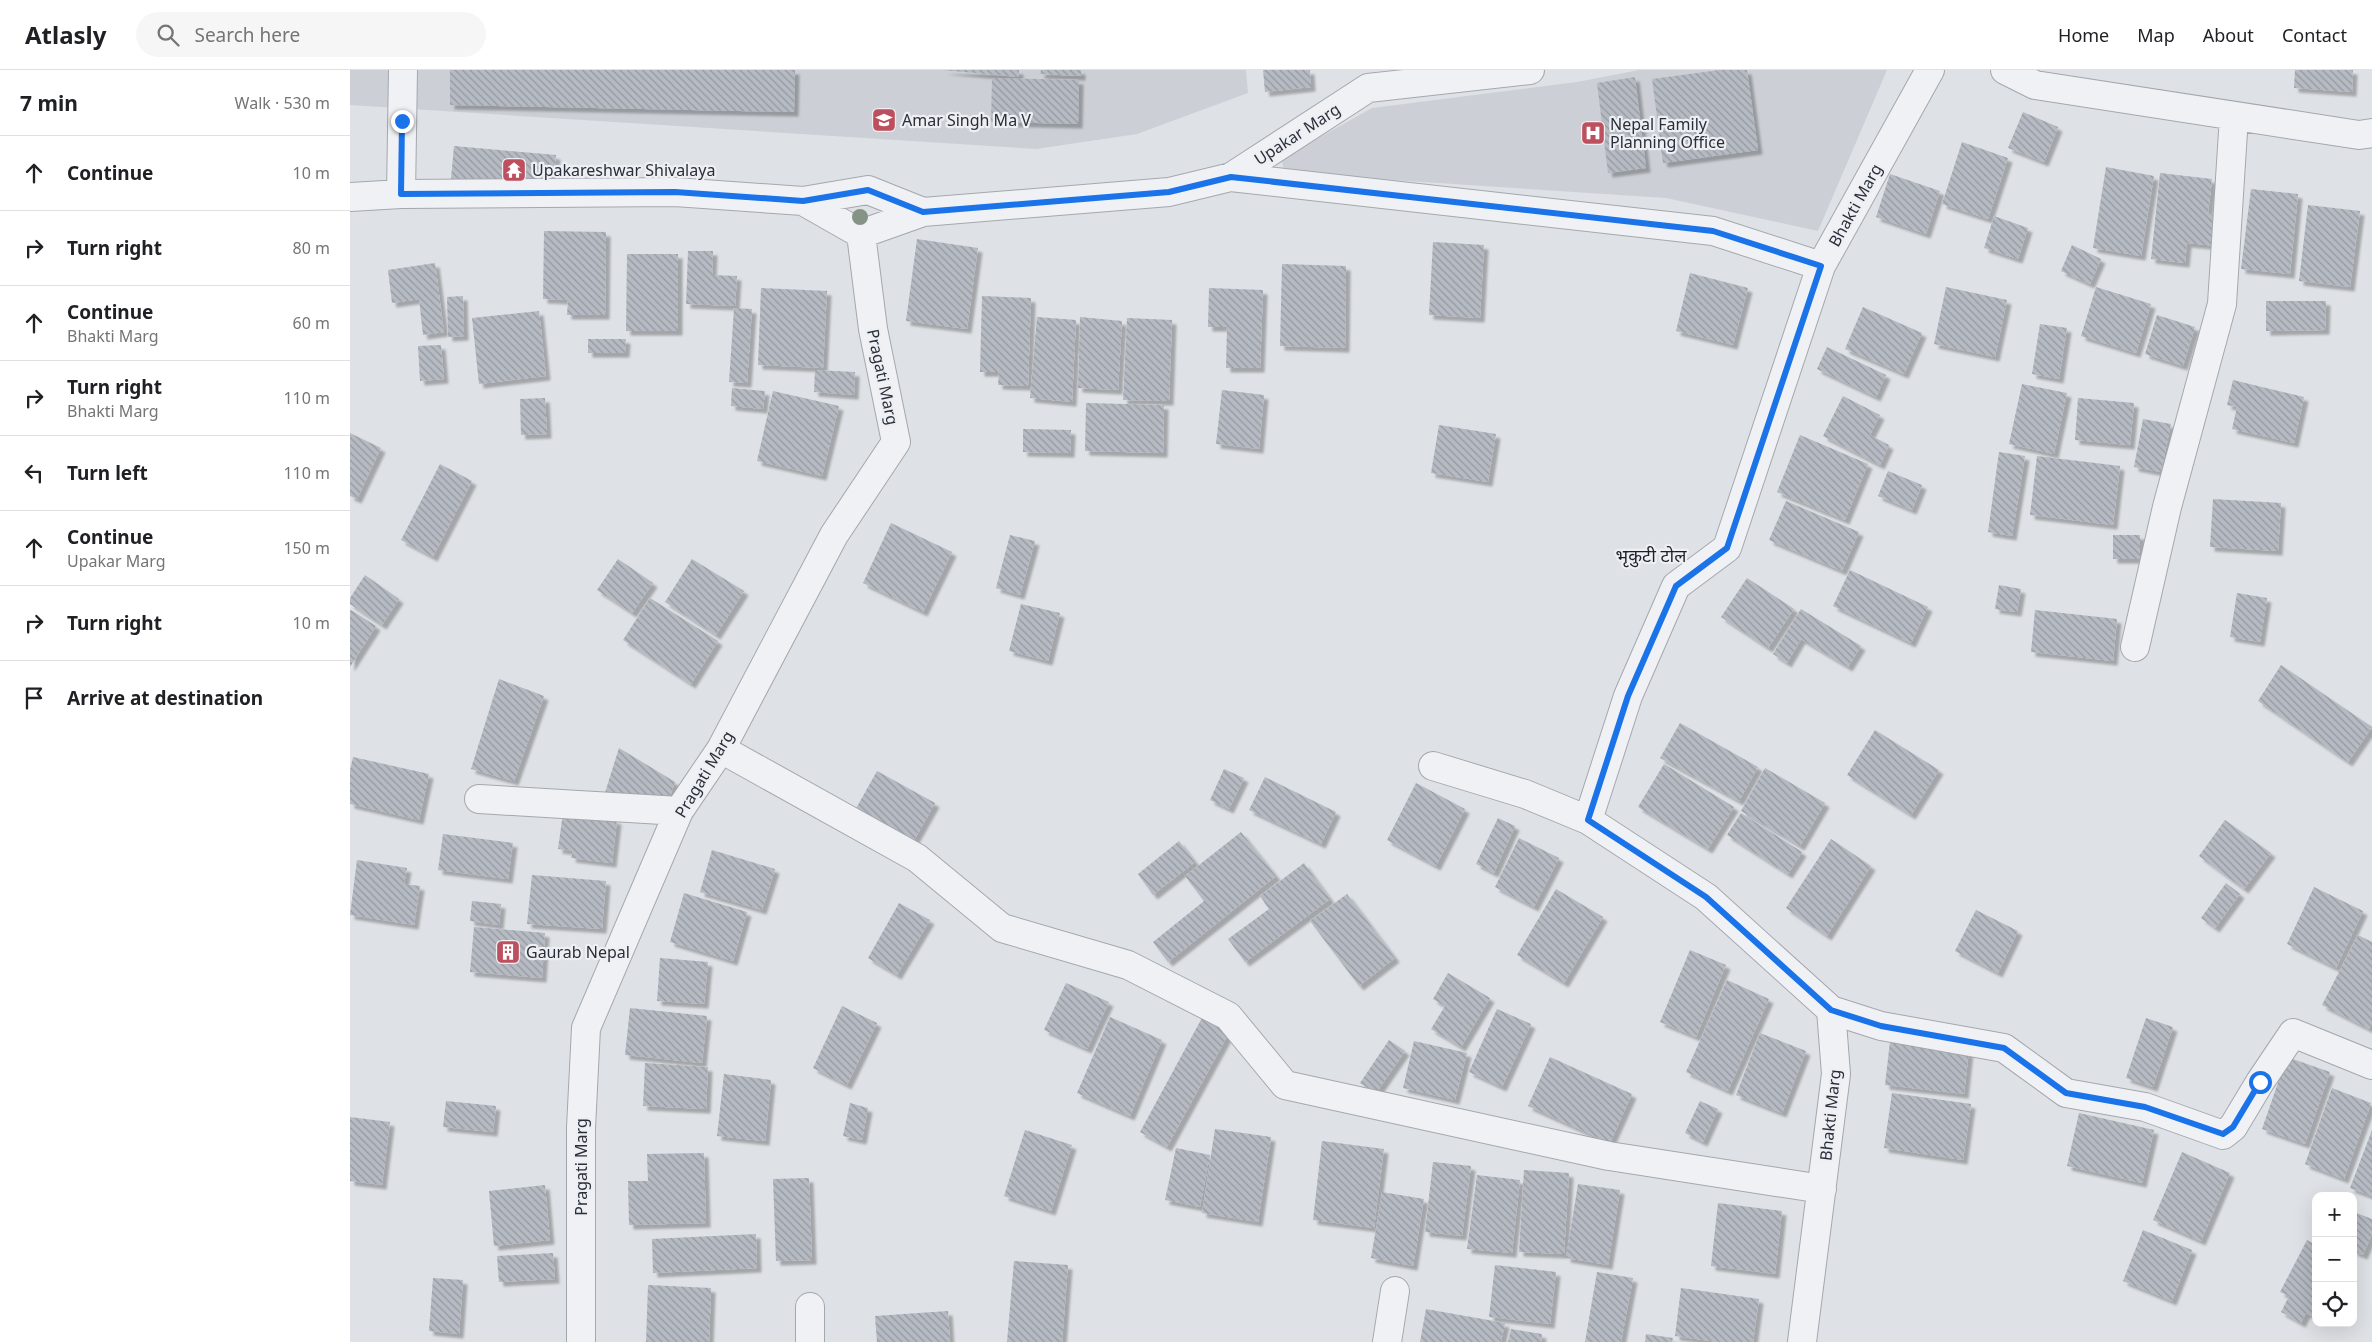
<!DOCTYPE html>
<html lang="en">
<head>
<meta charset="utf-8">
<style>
  :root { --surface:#fff; --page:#f6f6f6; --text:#202124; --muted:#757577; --line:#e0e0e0 }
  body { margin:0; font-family:"Noto Sans","Noto Sans Devanagari",sans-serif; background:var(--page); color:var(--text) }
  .controls { position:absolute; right:15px; bottom:15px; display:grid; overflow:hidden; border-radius:10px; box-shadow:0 5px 20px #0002 }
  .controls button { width:45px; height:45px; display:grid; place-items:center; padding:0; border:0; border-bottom:1px solid var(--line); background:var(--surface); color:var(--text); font:25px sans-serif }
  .stop { position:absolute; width:15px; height:15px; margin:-11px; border:4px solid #1a73e8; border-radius:50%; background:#fff }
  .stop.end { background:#1a73e8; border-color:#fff; box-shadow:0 1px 5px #0008 }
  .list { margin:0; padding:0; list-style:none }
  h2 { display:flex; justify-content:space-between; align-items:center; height:65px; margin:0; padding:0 20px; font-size:21px }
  h2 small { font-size:16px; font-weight:400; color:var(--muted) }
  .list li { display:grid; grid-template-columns:32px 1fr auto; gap:15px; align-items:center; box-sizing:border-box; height:75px; padding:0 20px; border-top:1px solid var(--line) }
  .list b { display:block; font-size:19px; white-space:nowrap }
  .list p { margin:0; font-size:16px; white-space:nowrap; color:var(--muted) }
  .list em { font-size:16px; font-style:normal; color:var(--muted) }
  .icon { flex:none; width:28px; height:28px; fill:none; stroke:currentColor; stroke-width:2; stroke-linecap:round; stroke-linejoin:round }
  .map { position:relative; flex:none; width:2022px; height:1272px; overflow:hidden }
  header { display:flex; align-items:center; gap:30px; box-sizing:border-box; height:70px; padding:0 25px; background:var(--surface); border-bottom:1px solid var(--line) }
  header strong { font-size:24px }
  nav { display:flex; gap:28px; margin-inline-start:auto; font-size:18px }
  .search { width:350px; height:45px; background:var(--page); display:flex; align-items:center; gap:12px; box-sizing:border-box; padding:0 18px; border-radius:28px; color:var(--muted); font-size:19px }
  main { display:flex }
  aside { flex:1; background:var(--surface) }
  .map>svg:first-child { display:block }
</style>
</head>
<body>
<header>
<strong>Atlasly</strong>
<div class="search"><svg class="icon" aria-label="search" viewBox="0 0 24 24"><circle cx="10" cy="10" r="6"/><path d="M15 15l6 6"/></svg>Search here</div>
<nav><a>Home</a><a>Map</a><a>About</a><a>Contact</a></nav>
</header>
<main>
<aside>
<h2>7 min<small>Walk · 530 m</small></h2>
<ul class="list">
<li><svg class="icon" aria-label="ahead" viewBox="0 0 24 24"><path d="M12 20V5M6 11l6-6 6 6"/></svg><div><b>Continue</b></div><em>10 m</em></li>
<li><svg class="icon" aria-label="right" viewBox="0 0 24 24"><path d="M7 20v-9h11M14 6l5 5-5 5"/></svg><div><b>Turn right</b></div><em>80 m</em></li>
<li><svg class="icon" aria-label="ahead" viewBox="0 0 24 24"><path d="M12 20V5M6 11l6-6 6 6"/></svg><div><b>Continue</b><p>Bhakti Marg</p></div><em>60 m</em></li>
<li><svg class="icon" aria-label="right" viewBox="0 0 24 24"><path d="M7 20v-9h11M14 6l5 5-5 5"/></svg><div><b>Turn right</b><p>Bhakti Marg</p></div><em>110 m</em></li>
<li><svg class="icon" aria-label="left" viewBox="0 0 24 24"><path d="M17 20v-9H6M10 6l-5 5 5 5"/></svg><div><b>Turn left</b></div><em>110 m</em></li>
<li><svg class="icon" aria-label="ahead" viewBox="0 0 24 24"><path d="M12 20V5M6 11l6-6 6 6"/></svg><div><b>Continue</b><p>Upakar Marg</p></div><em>150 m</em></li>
<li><svg class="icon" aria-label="right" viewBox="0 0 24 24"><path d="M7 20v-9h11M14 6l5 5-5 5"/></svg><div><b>Turn right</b></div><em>10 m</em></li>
<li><svg class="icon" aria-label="arrive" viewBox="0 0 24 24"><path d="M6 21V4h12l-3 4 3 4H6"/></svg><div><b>Arrive at destination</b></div></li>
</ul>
</aside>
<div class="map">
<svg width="2022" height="1272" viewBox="0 0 2022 1272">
  <defs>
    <pattern id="building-back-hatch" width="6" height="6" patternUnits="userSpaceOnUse" patternTransform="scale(1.25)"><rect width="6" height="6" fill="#b6bac2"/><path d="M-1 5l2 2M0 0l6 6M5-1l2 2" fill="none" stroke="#94989f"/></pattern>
    <filter id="shadow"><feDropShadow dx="4.5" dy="4.5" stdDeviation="1" flood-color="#0004"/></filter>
  </defs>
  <rect width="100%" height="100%" fill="#dee1e5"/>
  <path fill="#ccd0d6" d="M 0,0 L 896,0 L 898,23 L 787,64 L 686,79 L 0,35 Z
    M 1289,0 L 1537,0 L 1468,161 L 1316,128 L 935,103 L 931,89 L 1022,38 L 1227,12 Z"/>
  <path fill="url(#building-back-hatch)" filter="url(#shadow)" d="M 100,0 L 445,0 L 444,42 L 100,35 Z
    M 592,0 L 669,0 L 669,7 Z
    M 691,0 L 731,0 L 731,6 L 690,4 Z
    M 913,0 L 960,0 L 961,17 L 915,22 Z
    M 1370,0 L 1397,0 L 1408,80 L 1313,93 L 1302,9 Z
    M 1945,0 L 2003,0 L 2002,22 L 1944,18 Z
    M 1285,7 L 1296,98 L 1258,103 L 1247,13 Z
    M 642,8 L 729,10 L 728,54 L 641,52 Z
    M 1673,42 L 1708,57 L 1694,92 L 1658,78 Z
    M 1612,72 L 1658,88 L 1638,149 L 1592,134 Z
    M 104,76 L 206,85 L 203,118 L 101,109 Z
    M 1756,97 L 1804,106 L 1791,186 L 1743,178 Z
    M 1810,103 L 1862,109 L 1858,144 L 1871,146 L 1867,176 L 1837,173 L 1835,193 L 1801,189 Z
    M 1540,104 L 1590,121 L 1576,164 L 1526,147 Z
    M 1901,119 L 1948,124 L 1940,204 L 1891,199 Z
    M 1958,135 L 2010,141 L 2000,217 L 1949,211 Z
    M 1644,146 L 1678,158 L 1668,189 L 1634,178 Z
    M 194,161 L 256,162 L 255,245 L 217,245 L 218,230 L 193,229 Z
    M 567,169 L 628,178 L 617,259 L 556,251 Z
    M 1083,172 L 1134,175 L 1130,248 L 1079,245 Z
    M 1722,175 L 1751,189 L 1740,214 L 1711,201 Z
    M 338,181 L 363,181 L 362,205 L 387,206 L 385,236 L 336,234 Z
    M 277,184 L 328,184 L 328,261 L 276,261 Z
    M 85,193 L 94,262 L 73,265 L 69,229 L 42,233 L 38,200 Z
    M 932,194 L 996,196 L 995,278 L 930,276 Z
    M 1340,203 L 1398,218 L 1383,275 L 1326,261 Z
    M 1596,217 L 1657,230 L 1645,287 L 1584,274 Z
    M 1746,217 L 1801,234 L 1786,283 L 1731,266 Z
    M 411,218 L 477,221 L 473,298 L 408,295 Z
    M 859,218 L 913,220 L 910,298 L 876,298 L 877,257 L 858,257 Z
    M 113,226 L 114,266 L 98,267 L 97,227 Z
    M 632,226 L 681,228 L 678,316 L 648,315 L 649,302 L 630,302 Z
    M 1916,231 L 1976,231 L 1975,260 L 1916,261 Z
    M 1513,237 L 1572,263 L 1554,304 L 1495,279 Z
    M 384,238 L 402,239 L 397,313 L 379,312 Z
    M 189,241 L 196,306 L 129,314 L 122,248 Z
    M 1807,245 L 1845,257 L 1833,296 L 1795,284 Z
    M 687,247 L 726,250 L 722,332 L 680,328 Z
    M 730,247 L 772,251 L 768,320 L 728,318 Z
    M 777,248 L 822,250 L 819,331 L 773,330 Z
    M 1690,254 L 1717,258 L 1709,309 L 1682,304 Z
    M 238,269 L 276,269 L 275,283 L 238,283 Z
    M 91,275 L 94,309 L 70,311 L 68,276 Z
    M 1477,277 L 1536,305 L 1526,327 L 1467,299 Z
    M 465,300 L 505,302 L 504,325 L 464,322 Z
    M 1883,310 L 1954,327 L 1944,373 L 1882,359 L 1887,337 L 1877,335 Z
    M 1672,314 L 1717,323 L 1704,384 L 1659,374 Z
    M 382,318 L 415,321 L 413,339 L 381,336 Z
    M 872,320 L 914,325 L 909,379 L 866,374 Z
    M 423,321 L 489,336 L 472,406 L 407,391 Z
    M 1493,326 L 1530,345 L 1520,365 L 1539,375 L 1530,395 L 1473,366 Z
    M 195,328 L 197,364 L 171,365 L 170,329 Z
    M 1728,328 L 1784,333 L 1780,375 L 1725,370 Z
    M 736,333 L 814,335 L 813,383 L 735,381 Z
    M 1793,349 L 1821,354 L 1811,402 L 1784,397 Z
    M 1089,355 L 1146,364 L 1138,412 L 1081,403 Z
    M 673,359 L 721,360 L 720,383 L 673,382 Z
    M 0,363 L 31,378 L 7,429 L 0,426 Z
    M 1450,365 L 1518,394 L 1495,450 L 1427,422 Z
    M 1649,382 L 1675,386 L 1662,466 L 1638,462 Z
    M 1687,386 L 1770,396 L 1763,455 L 1680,445 Z
    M 90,394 L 122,411 L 83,487 L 51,470 Z
    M 1538,401 L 1572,415 L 1562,440 L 1528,426 Z
    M 1863,429 L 1931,433 L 1928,481 L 1860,477 Z
    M 1436,431 L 1509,462 L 1492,501 L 1419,470 Z
    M 541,453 L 602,482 L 573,542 L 513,513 Z
    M 660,465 L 685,471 L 670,525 L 646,518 Z
    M 1763,465 L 1790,465 L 1790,489 L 1763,489 Z
    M 268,489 L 303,513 L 282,543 L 247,520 Z
    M 342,489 L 394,521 L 366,565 L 315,532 Z
    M 1500,500 L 1578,537 L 1561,573 L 1483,536 Z
    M 15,505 L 49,529 L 32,555 L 0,534 L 0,528 Z
    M 1397,508 L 1444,539 L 1418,578 L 1371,547 Z
    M 1649,515 L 1671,519 L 1667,542 L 1645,539 Z
    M 1887,523 L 1917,528 L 1910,572 L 1880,567 Z
    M 300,528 L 368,571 L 341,614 L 273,570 Z
    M 671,534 L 710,543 L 698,591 L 659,581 Z
    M 1451,539 L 1511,576 L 1498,597 L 1451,569 L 1437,593 L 1423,584 Z
    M 1,540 L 26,556 L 0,597 L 0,541 Z
    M 1685,540 L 1767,549 L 1763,591 L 1681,582 Z
    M 1931,595 L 2022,657 L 1998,692 L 1908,631 Z
    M 149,609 L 194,626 L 164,711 L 121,699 Z
    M 1330,653 L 1408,697 L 1389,731 L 1310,688 Z
    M 1525,660 L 1589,700 L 1561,745 L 1497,705 Z
    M 269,678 L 325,712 L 317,736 L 253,729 Z
    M 3,687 L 79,704 L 69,750 L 0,734 L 0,700 Z
    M 1314,694 L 1384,737 L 1358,779 L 1288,737 Z
    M 1415,698 L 1475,733 L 1450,776 L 1391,741 Z
    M 874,699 L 894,708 L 879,739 L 860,730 Z
    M 527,701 L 585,733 L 562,774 L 504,742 Z
    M 915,707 L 986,742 L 971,774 L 899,740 Z
    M 1066,713 L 1115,739 L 1086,796 L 1037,770 Z
    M 213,743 L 267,750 L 262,793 L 221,788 L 223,781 L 208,779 Z
    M 1391,743 L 1452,782 L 1438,804 L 1377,765 Z
    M 1148,748 L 1165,756 L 1144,803 L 1126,794 Z
    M 1875,750 L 1921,783 L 1894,819 L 1849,786 Z
    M 891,762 L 926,806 L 818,892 L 803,872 L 854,831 L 835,806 Z
    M 93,764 L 163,773 L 158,809 L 88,800 Z
    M 1169,768 L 1209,788 L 1184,837 L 1145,817 Z
    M 1481,769 L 1521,796 L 1477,866 L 1436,838 Z
    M 829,771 L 845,792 L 803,825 L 788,804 Z
    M 362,780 L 425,799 L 412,840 L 350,822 Z
    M 7,790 L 57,798 L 54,814 L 70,816 L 64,855 L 0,845 Z
    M 954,793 L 980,829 L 895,892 L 878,869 L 919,839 L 910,826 Z
    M 182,805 L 256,811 L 252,859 L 177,854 Z
    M 1876,813 L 1890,824 L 1865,858 L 1851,848 Z
    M 1964,817 L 2013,841 L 1986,898 L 1937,874 Z
    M 1206,819 L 1253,847 L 1214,913 L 1167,885 Z
    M 334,823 L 397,842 L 383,891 L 320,872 Z
    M 997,824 L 1045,888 L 1009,916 L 960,851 Z
    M 122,831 L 151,834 L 149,855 L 120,851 Z
    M 549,833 L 580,850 L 547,905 L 518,888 Z
    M 1626,840 L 1668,861 L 1648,903 L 1605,881 Z
    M 124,857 L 195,863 L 192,908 L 120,902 Z
    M 2008,865 L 2022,872 L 2022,953 L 2019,959 L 1972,935 Z
    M 1340,880 L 1376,895 L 1346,967 L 1310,952 Z
    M 310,888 L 358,892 L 354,934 L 307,931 Z
    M 1098,903 L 1140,928 L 1111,977 L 1081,959 L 1095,936 L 1083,929 Z
    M 1377,910 L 1419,929 L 1378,1021 L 1336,1002 Z
    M 716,913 L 759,932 L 737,979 L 694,960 Z
    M 492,936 L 527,953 L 497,1015 L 463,998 Z
    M 280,938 L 357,946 L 352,993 L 275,985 Z
    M 1147,939 L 1181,954 L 1152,1017 L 1119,1002 Z
    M 853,946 L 880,961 L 817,1077 L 790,1062 Z
    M 760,947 L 812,970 L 780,1046 L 727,1023 Z
    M 1796,948 L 1823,957 L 1803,1017 L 1776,1008 Z
    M 1410,963 L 1456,981 L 1432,1043 L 1386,1025 Z
    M 1039,970 L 1055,981 L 1026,1023 L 1010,1013 Z
    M 1064,971 L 1117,983 L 1105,1030 L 1053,1018 Z
    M 1540,971 L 1619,980 L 1614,1024 L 1535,1015 Z
    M 1200,987 L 1282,1024 L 1260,1073 L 1178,1036 Z
    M 1937,987 L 1980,1002 L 1955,1074 L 1912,1059 Z
    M 295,993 L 358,997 L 356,1039 L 293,1036 Z
    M 374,1004 L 421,1010 L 415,1071 L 367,1066 Z
    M 1982,1018 L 2021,1033 L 1994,1109 L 1955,1094 Z
    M 1542,1023 L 1621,1034 L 1613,1090 L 1534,1078 Z
    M 96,1031 L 146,1036 L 143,1062 L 93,1057 Z
    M 1350,1031 L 1368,1039 L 1353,1072 L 1335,1063 Z
    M 500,1033 L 518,1038 L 512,1070 L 493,1066 Z
    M 1729,1043 L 1804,1060 L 1792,1113 L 1717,1096 Z
    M 0,1047 L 40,1052 L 32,1115 L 0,1111 Z
    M 865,1059 L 921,1067 L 908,1152 L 852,1143 Z
    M 675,1060 L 722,1075 L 701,1141 L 654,1126 Z
    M 2022,1060 L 2022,1126 L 2000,1118 Z
    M 972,1071 L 1034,1079 L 1024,1158 L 963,1150 Z
    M 826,1078 L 860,1085 L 850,1137 L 815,1130 Z
    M 1832,1082 L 1880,1103 L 1851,1171 L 1803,1150 Z
    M 354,1083 L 356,1153 L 279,1155 L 278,1111 L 298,1111 L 297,1084 Z
    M 1083,1092 L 1121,1096 L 1112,1166 L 1075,1162 Z
    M 1174,1100 L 1219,1103 L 1214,1184 L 1169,1182 Z
    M 1127,1105 L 1170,1110 L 1162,1183 L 1117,1179 Z
    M 459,1108 L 462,1190 L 426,1191 L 423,1109 Z
    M 1228,1114 L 1270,1120 L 1258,1195 L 1216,1188 Z
    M 195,1115 L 200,1170 L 144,1176 L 139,1121 Z
    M 1032,1122 L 1074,1129 L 1063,1196 L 1021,1188 Z
    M 1368,1133 L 1432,1141 L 1425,1204 L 1361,1196 Z
    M 2004,1142 L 2022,1149 L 2022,1164 L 2013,1185 L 2003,1181 Z
    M 1793,1160 L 1842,1180 L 1822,1231 L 1773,1211 Z
    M 406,1164 L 407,1198 L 303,1203 L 302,1169 Z
    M 1957,1170 L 1966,1175 L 1966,1244 L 1964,1247 L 1956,1243 L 1951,1253 L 1931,1242 L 1939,1226 L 1930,1222 Z
    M 203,1183 L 205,1209 L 149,1212 L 147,1186 Z
    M 664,1191 L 718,1195 L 712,1272 L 657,1272 Z
    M 1145,1195 L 1206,1202 L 1200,1254 L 1139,1247 Z
    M 1247,1202 L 1283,1208 L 1271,1272 L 1235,1272 Z
    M 83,1208 L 113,1210 L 109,1264 L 79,1261 Z
    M 298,1215 L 361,1218 L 359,1272 L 296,1272 Z
    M 1331,1218 L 1409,1229 L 1403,1272 L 1368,1272 L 1325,1266 Z
    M 1076,1239 L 1155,1253 L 1151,1272 L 1070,1272 Z
    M 598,1241 L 600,1272 L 527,1272 L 525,1246 Z
    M 1161,1259 L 1192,1264 L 1191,1272 L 1158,1272 Z
    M 1296,1264 L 1323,1268 L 1322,1272 L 1295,1272 Z"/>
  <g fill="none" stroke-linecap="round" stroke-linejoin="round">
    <defs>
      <path id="minor" d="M 1655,0 L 1685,15 L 2009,65 L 2022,63
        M 881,107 L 1363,161 L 1471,196
        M 51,124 L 53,0
        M 0,127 L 51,124 L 325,122 L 453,131 L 518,120 L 573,142 L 819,122 L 881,107 L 1018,18 L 1180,0
        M 453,131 L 511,164 L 573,142
        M 1785,577 L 1817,437 L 1872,234 L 1884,46
        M 371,679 L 567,788 L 652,858 L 778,895 L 878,946 L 935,1015 L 1259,1086 L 1472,1119
        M 1083,696 L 1175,724 L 1238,750
        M 129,729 L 329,741
        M 1481,940 L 1531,956 L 1654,978 L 1716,1023 L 1795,1037 L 1873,1065 L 1883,1057 L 1910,1012 L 1943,963 L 2022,995
        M 231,1272 L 231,1058 L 236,958 L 329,741 L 371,679 L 484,465 L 546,372 L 523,259 L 511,164
        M 460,1272 L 460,1237
        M 1037,1272 L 1045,1221
        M 1452,1272 L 1486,1004 L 1481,940 L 1356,827 L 1238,750 L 1278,626 L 1326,516 L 1377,478 L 1471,196 L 1580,0"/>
    </defs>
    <use href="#minor" stroke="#a4a8ae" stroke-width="30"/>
    <use href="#minor" stroke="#f0f1f4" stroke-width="28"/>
  </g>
  <circle fill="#859386" cx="510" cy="147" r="8"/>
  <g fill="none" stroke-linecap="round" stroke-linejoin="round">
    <path stroke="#1a73e8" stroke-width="6" d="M 52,51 L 51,124 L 325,122 L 453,131 L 518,120 L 573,142 L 819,122 L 881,107 L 1363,161 L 1471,196 L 1377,478 L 1326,516 L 1278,626 L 1238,750 L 1356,827 L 1481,940 L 1531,956 L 1654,978 L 1716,1023 L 1795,1037 L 1873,1064 L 1883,1057 L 1910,1012"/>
  </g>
  <defs>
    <symbol id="school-square" viewBox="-11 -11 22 22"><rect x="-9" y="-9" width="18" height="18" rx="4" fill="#bd505e" stroke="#edeff3"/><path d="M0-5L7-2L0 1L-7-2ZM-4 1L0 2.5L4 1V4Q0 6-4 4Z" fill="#fff"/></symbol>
    <symbol id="hospital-square" viewBox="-11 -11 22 22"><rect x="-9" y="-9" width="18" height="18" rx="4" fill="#bd505e" stroke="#edeff3"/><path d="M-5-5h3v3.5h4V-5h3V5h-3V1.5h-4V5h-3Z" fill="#fff"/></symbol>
    <symbol id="temple-square" viewBox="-11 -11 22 22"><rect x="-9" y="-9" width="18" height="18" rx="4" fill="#bd505e" stroke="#edeff3"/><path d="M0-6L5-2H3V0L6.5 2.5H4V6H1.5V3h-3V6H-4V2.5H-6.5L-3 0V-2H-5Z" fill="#fff"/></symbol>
    <symbol id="building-square" viewBox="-11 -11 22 22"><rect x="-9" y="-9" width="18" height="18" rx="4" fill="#bd505e" stroke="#edeff3"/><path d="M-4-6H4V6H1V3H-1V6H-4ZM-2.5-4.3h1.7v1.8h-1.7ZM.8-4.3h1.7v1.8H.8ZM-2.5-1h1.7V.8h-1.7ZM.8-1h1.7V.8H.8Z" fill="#fff"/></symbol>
  </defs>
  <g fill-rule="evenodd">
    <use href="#school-square" x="520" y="36" width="28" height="28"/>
    <use href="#hospital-square" x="1229" y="49" width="28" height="28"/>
    <use href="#temple-square" x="150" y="86" width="28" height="28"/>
    <use href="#building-square" x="144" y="868" width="28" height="28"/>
  </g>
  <g text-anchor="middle" stroke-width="4.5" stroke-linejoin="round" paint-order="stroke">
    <g font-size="16" fill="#292f3a" stroke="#edeff3" text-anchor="start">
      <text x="552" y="56">Amar Singh Ma V</text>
      <text x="1260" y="60">Nepal Family<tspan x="1260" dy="18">Planning Office</tspan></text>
      <text x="182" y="106">Upakareshwar Shivalaya</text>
      <text x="176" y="888">Gaurab Nepal</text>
    </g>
    <g font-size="16" fill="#292f3a" stroke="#edeff3">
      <text transform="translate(947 64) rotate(-33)" y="6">Upakar Marg</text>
      <text transform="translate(1505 135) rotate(-61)" y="6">Bhakti Marg</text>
      <text transform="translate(533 307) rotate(78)" y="6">Pragati Marg</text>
      <text transform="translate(354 704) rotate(-59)" y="6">Pragati Marg</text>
      <text transform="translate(1480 1045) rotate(-84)" y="6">Bhakti Marg</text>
      <text transform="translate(231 1097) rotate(-90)" y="6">Pragati Marg</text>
    </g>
    <g font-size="18" fill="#1b202b" stroke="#edeff3">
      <text x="1301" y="492">भृकुटी टोल</text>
    </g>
  </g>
</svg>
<div class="controls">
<button>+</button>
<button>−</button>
<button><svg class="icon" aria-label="locate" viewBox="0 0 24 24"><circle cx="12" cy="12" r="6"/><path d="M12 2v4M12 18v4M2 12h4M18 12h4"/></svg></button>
</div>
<div class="stop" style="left:1910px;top:1012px"></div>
<div class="stop end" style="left:52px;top:51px"></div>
</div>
</main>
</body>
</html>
